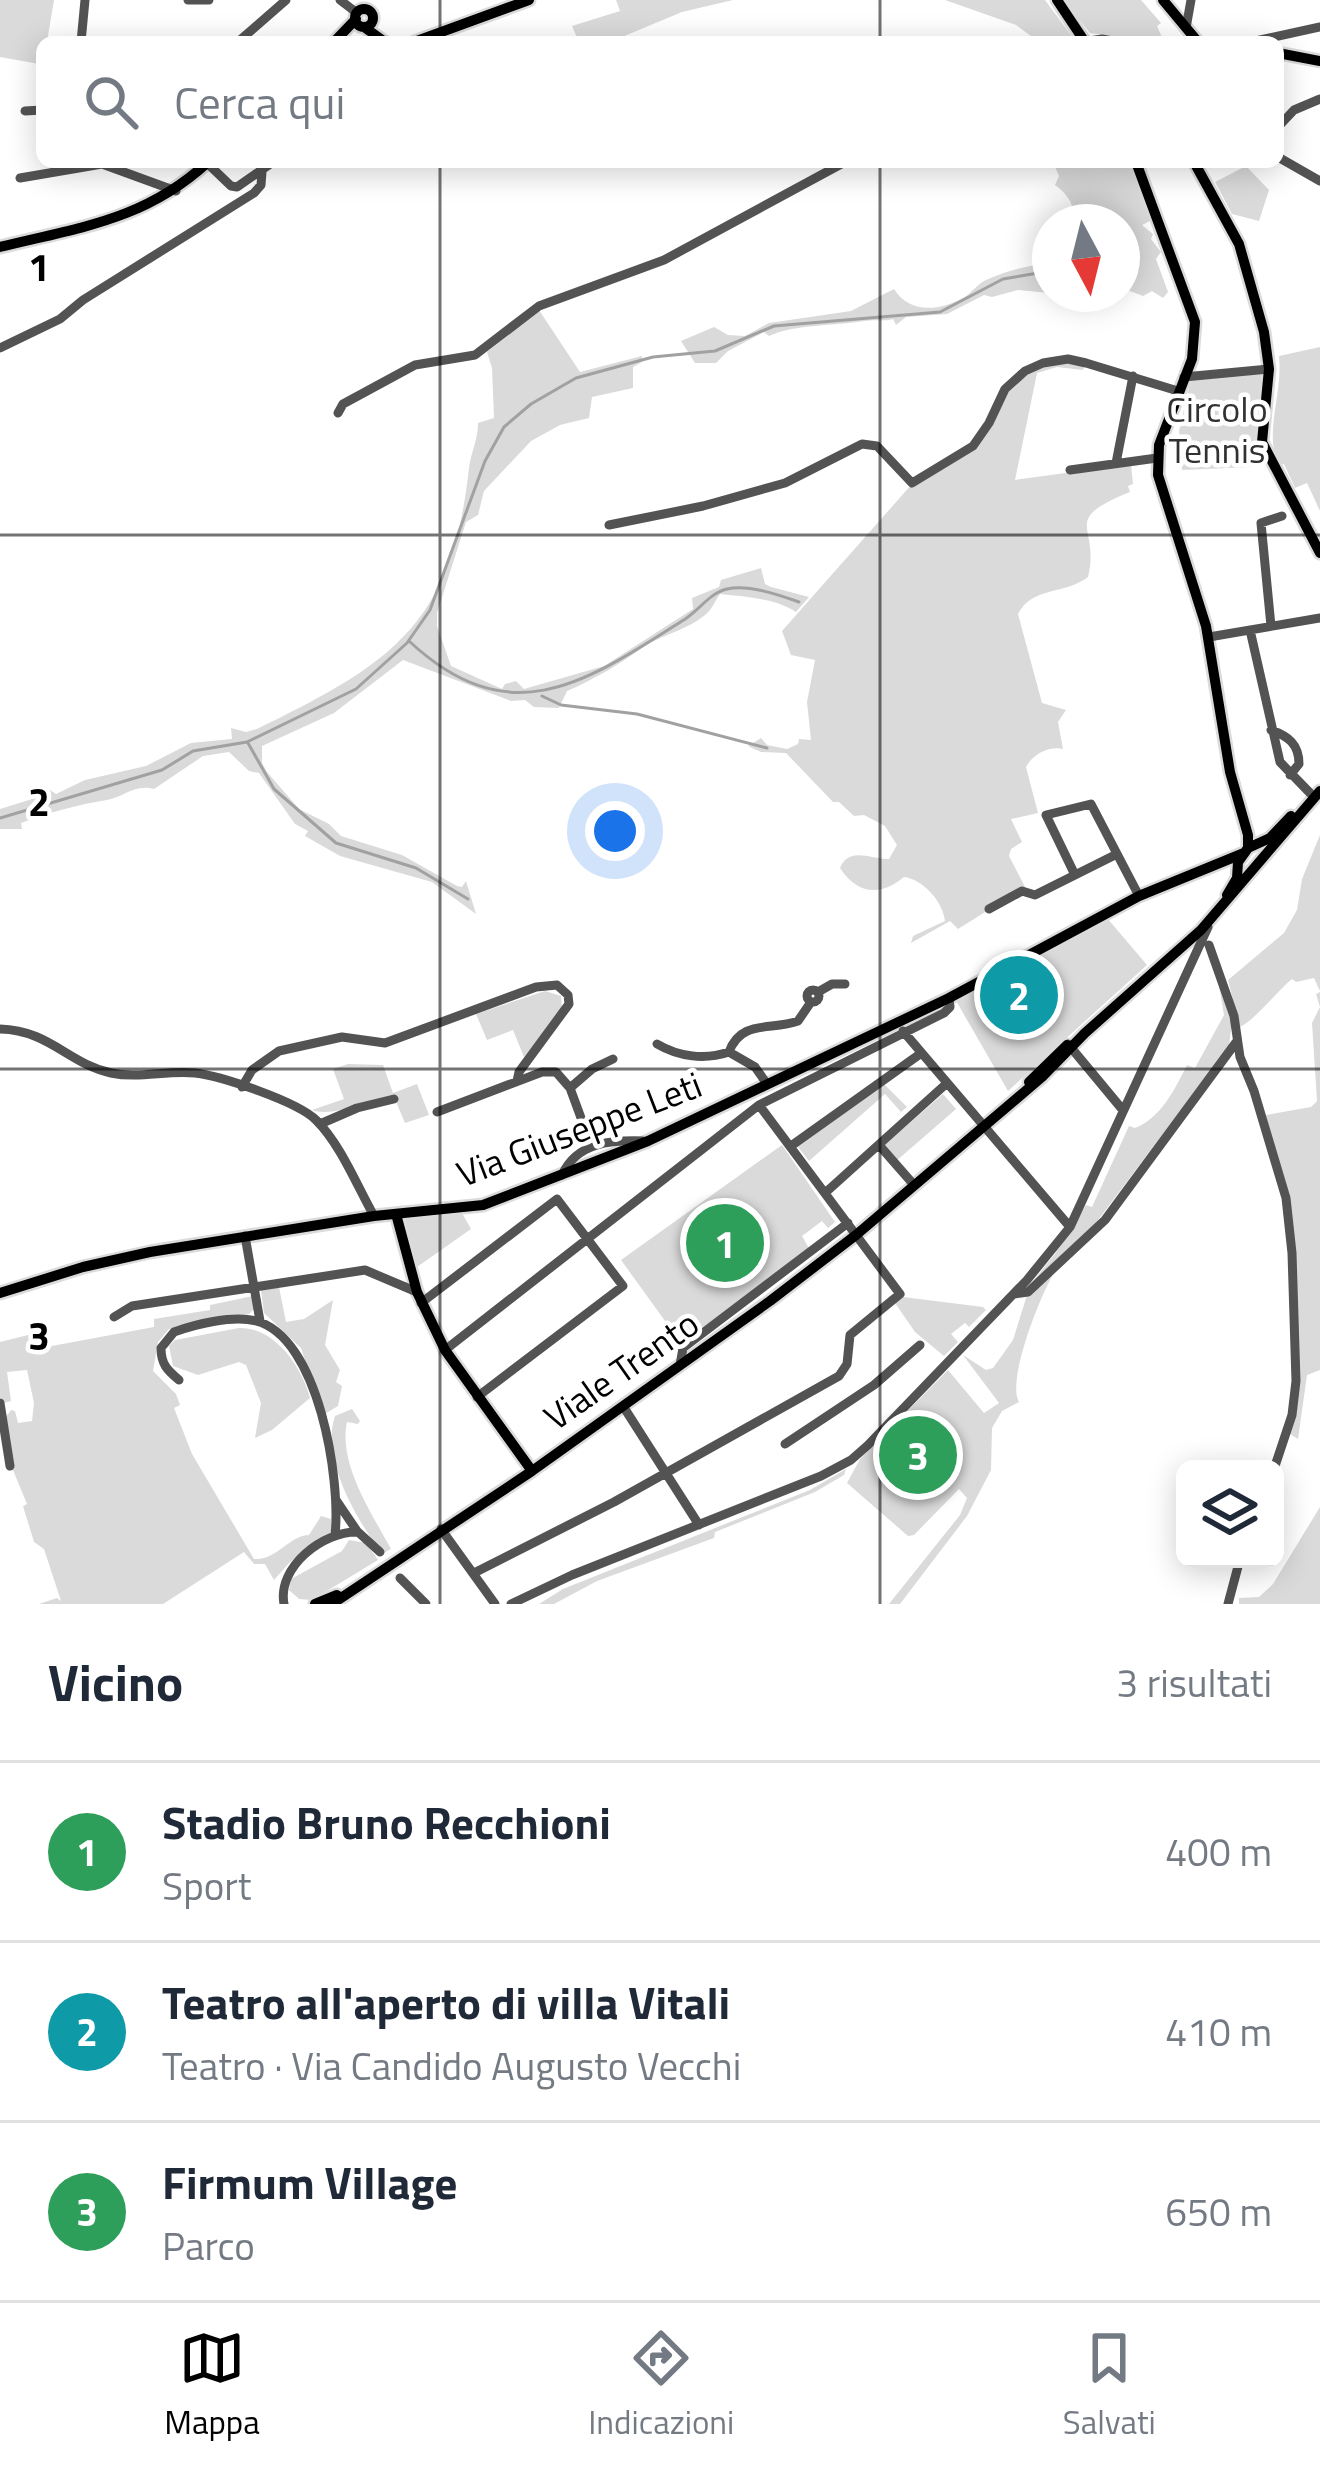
<!DOCTYPE html>
<html lang="it">
<head>
<meta charset="utf-8">
<style>
  :root { --surface:#fff; --page:#f6f6f7; --text:#1f2937; --muted:#747a83; --line:#e0e1e3; --accent:#000 }
  body { margin:0; font-family:"Titillium Web",sans-serif; background:var(--page); color:var(--text) }
  .controls { position:absolute; right:36px; bottom:36px; display:grid; overflow:hidden; border-radius:18px; box-shadow:0 6px 30px #0003 }
  .controls button { width:108px; height:108px; display:grid; place-items:center; padding:0; border:0; border-bottom:3px solid var(--line); background:var(--surface); color:var(--text); font:60px sans-serif }
  .compass { position:absolute; left:1032px; top:204px; width:108px; height:108px; border-radius:50%; background:var(--surface); box-shadow:0 6px 30px #0003; rotate:173deg }
  .you { position:absolute; left:615px; top:831px; width:42px; height:42px; margin:-30px; border:9px solid #fff; border-radius:50%; background:#1a73e8; box-shadow:0 0 0 18px #1a73e833 }
  .badge { display:grid; place-items:center; width:78px; height:78px; border-radius:50%; background:var(--accent); color:#fff; font-size:39px; font-weight:700 }
  .pin { position:absolute; translate:-50% -50%; border:6px solid #fff; box-shadow:0 3px 12px #0006 }
  .list { margin:0; padding:0; list-style:none }
  h2 { display:flex; justify-content:space-between; align-items:center; height:156px; margin:0; padding:0 48px; font-size:51px }
  h2 small { font-size:39px; font-weight:400; color:var(--muted) }
  .list li { display:grid; grid-template-columns:78px 1fr auto; gap:36px; align-items:center; box-sizing:border-box; height:180px; padding:0 48px; border-top:3px solid var(--line) }
  .list b { display:block; font-size:45px; white-space:nowrap }
  .list p { margin:0; font-size:39px; white-space:nowrap; color:var(--muted) }
  .list em { font-size:39px; font-style:normal; color:var(--muted) }
  .icon { flex:none; width:66px; height:66px; fill:none; stroke:currentColor; stroke-width:2; stroke-linecap:round; stroke-linejoin:round }
  .map { position:relative; flex:none; width:1320px; height:1604px; overflow:hidden }
  .search { position:absolute; background:var(--surface); box-shadow:0 6px 30px #0003; left:36px; right:36px; top:36px; height:132px; display:flex; align-items:center; gap:30px; box-sizing:border-box; padding:0 42px; border-radius:18px; color:var(--muted); font-size:45px }
  .sheet { height:696px; background:var(--surface) }
  nav { display:flex; justify-content:space-around; align-items:center; box-sizing:border-box; height:168px; border-top:3px solid var(--line); background:var(--surface); font-size:33px; color:var(--muted) }
  nav a { display:grid; justify-items:center; gap:6px }
  nav .on { color:var(--accent) }
  .map>svg:first-child { display:block }
</style>
</head>
<body>
<div class="map">
<svg width="1320" height="1604" viewBox="0 0 1320 1604">
  <rect width="100%" height="100%" fill="#fff"/>
  <path fill="#dadada" d="M 0,0 L 54,0 L 47,42 L 42,42 L 39,64 L 0,57 Z
    M 616,0 L 733,0 L 682,12 L 610,42 L 579,42 L 572,26 L 620,11 Z
    M 945,0 L 1045,0 L 1074,39 L 1039,42 L 1016,25 Z
    M 1063,0 L 1141,0 L 1161,23 L 1157,26 L 1164,42 C 1137,42 1116,36 1090,33 Z
    M 1053,162 L 1128,162 L 1152,220 L 1142,225 L 1153,234 L 1151,239 L 1161,252 L 1156,259 L 1168,292 L 1163,298 L 1152,291 L 1143,296 L 1122,288 L 1122,222 L 1071,222 C 1078,208 1067,193 1055,185 L 1059,176 Z
    M 1246,166 L 1269,190 L 1259,221 L 1232,214 L 1215,182 Z
    M 1050,263 L 1050,273 L 1045,277 L 1050,293 L 1018,290 L 992,297 L 984,295 L 947,314 L 906,317 L 896,325 L 893,319 C 883,322 875,319 864,321 C 835,326 795,324 769,336 L 764,332 L 728,351 L 716,363 L 695,363 L 681,341 L 714,327 L 728,335 L 745,336 L 769,323 L 851,311 L 894,289 C 910,314 939,311 963,298 C 971,294 977,284 986,280 C 1008,270 1026,266 1050,263 Z
    M 539,310 L 580,372 L 642,356 L 642,362 L 633,367 L 633,388 L 592,397 L 589,418 L 560,425 L 531,441 L 484,491 L 478,515 L 466,522 L 437,613 L 437,626 L 451,666 L 502,689 L 505,684 L 516,681 L 524,689 L 604,666 L 693,609 L 692,598 L 719,587 L 721,580 L 761,568 L 765,584 L 771,587 L 809,597 L 796,612 C 774,598 747,597 720,594 C 716,599 714,605 710,610 C 695,628 660,635 642,648 C 618,665 595,679 567,691 L 559,708 L 534,707 L 525,700 L 511,701 L 403,660 L 334,713 L 262,746 L 262,763 L 267,772 L 299,809 L 329,824 L 341,836 L 402,855 L 457,886 L 462,887 L 466,881 L 476,914 L 432,882 L 340,856 L 305,836 L 308,831 L 295,824 L 259,773 L 249,771 L 229,752 L 203,756 L 154,789 C 134,784 126,796 107,800 C 80,804 50,812 21,823 L 22,829 L 0,829 L 0,809 L 45,795 L 47,788 L 56,794 L 85,780 L 146,766 L 191,743 L 232,739 L 231,728 L 246,732 L 257,729 C 390,664 452,626 469,468 C 471,452 478,440 478,423 L 494,418 L 492,368 L 487,352 Z
    M 1320,347 L 1320,511 L 1307,483 L 1295,488 L 1284,464 L 1278,466 C 1264,430 1283,394 1279,356 Z
    M 1055,361 L 1085,364 L 1083,370 L 1057,367 L 1037,373 L 1015,480 L 1131,464 L 1133,484 L 1128,486 L 1130,492 C 1058,521 1101,525 1088,577 C 1065,595 1032,586 1018,614 L 1042,703 L 1066,710 L 1058,722 L 1063,749 C 1049,746 1033,754 1026,767 L 1038,813 L 1011,819 L 1022,842 L 1011,849 L 1009,856 L 1025,887 L 958,929 L 950,921 L 911,943 L 913,936 L 945,921 C 943,901 922,879 904,877 C 880,897 857,894 840,868 C 849,846 870,859 889,859 L 897,845 L 885,826 L 864,815 L 854,816 L 839,802 L 833,802 L 786,753 L 761,752 L 748,746 L 761,738 L 767,745 L 787,749 L 798,744 L 799,739 L 811,740 L 807,702 L 815,660 L 791,655 L 782,631 L 912,484 L 963,456 L 1016,379 Z
    M 1264,374 L 1251,467 L 1182,470 L 1179,431 L 1191,379 Z
    M 1320,835 L 1320,991 L 1314,978 L 1296,982 L 1292,979 C 1276,992 1256,1019 1240,1027 L 1228,980 L 1284,933 L 1297,910 L 1302,879 Z
    M 1107,918 L 1147,965 L 1008,1091 L 955,999 Z
    M 1218,979 L 1232,1021 L 1229,1046 L 1095,1224 L 1029,1286 L 1055,1254 L 1086,1205 L 1092,1207 L 1129,1126 L 1135,1128 C 1161,1118 1175,1089 1187,1065 L 1195,1068 L 1224,1015 Z
    M 545,991 L 561,996 L 562,1010 L 524,1057 L 513,1030 L 487,1040 L 476,1014 Z
    M 1320,992 L 1320,1370 L 1307,1375 L 1298,1439 L 1290,1434 L 1296,1268 L 1266,1115 L 1311,1107 L 1317,1101 L 1312,1023 L 1320,1007 L 1316,994 Z
    M 348,1064 L 383,1065 L 393,1093 L 417,1084 L 429,1115 L 405,1123 L 394,1097 C 368,1099 334,1118 312,1110 L 344,1099 L 333,1069 Z
    M 884,1084 L 907,1107 L 901,1112 L 885,1094 L 809,1161 L 798,1147 Z
    M 943,1094 L 956,1109 L 895,1162 L 882,1147 Z
    M 782,1145 L 835,1222 L 828,1228 L 822,1221 L 802,1236 L 810,1250 L 681,1343 L 621,1260 Z
    M 462,1213 L 471,1229 L 417,1267 L 405,1219 Z
    M 1057,1268 C 1042,1290 1006,1380 1019,1402 L 1002,1411 L 992,1428 L 991,1470 L 967,1516 L 900,1604 L 889,1604 L 960,1515 L 967,1498 L 959,1489 L 914,1535 L 908,1536 L 847,1483 L 860,1459 L 948,1370 L 984,1413 L 999,1403 L 963,1355 L 986,1370 L 993,1368 L 1013,1340 L 1027,1295 Z
    M 279,1287 L 286,1322 L 304,1319 L 333,1300 L 325,1345 L 340,1370 L 336,1382 L 342,1386 L 338,1406 L 323,1415 L 301,1348 L 264,1313 L 261,1290 Z
    M 253,1296 L 254,1309 L 249,1314 L 169,1329 L 158,1342 L 153,1371 L 176,1394 L 180,1405 L 174,1408 L 192,1454 L 254,1559 C 276,1561 290,1535 309,1535 L 321,1516 L 331,1519 L 331,1532 L 290,1562 L 274,1580 L 265,1564 L 254,1564 L 244,1552 L 163,1604 L 39,1604 L 57,1598 L 61,1601 L 44,1549 L 34,1542 L 23,1506 L 27,1504 L 13,1470 L 5,1418 L 11,1410 L 15,1411 L 18,1423 L 32,1421 L 34,1403 L 27,1370 L 7,1372 L 11,1401 L 4,1403 L 0,1397 L 0,1342 L 36,1333 L 41,1348 L 154,1327 L 154,1319 L 210,1310 L 210,1305 Z
    M 903,1297 L 983,1307 L 986,1310 L 969,1327 L 965,1323 L 951,1334 L 958,1342 L 944,1356 L 915,1332 L 895,1303 Z
    M 239,1328 C 275,1327 302,1367 310,1398 L 272,1430 L 255,1438 L 261,1403 L 246,1365 L 239,1362 L 198,1375 L 173,1366 L 169,1346 L 175,1340 Z
    M 352,1409 L 360,1421 L 358,1424 L 347,1422 C 338,1464 372,1514 391,1549 L 382,1554 C 358,1521 320,1459 335,1416 Z
    M 846,1469 L 844,1475 L 815,1492 L 715,1532 L 714,1538 L 597,1581 L 554,1604 L 539,1604 L 563,1589 L 810,1490 Z
    M 1320,1507 L 1320,1604 L 1239,1604 L 1239,1598 L 1259,1597 L 1273,1584 Z
    M 349,1540 L 366,1543 L 378,1560 L 312,1600 L 299,1599 L 289,1590 L 291,1579 L 342,1551 Z"/>
  <g fill="none" stroke-linecap="round" stroke-linejoin="round">
    <path stroke="#a1a1a1" stroke-width="3" d="M 409,641 C 510,735 585,683 682,621 C 698,612 709,593 727,589 C 748,584 779,595 799,602
      M 542,696 L 561,705 L 637,714 L 767,748
      M 248,743 L 274,789 L 336,843 L 416,868 L 468,899
      M 0,818 L 162,770 L 193,751 L 247,742 L 356,689 L 407,643 L 430,610 L 485,461 L 504,427 L 531,404 L 576,378 L 653,357 L 715,351 L 774,326 L 940,312 L 1003,279 L 1050,271"/>
    <defs>
      <path id="major" d="M 1057,0 L 1085,42
        M 1163,0 L 1198,42
        M355 18a9 9 0 1 1 18 0a9 9 0 1 1-18 0Z
        M 364,27 L 385,42
        M 334,42 L 356,19
        M 414,42 L 529,0
        M 1278,53 L 1320,61
        M 1136,162 L 1195,322 L 1192,359 L 1159,445 L 1158,475 L 1206,626 L 1230,772 L 1248,835 L 1248,848
        M 1194,162 L 1239,244 L 1264,332 L 1269,369 L 1262,442 L 1320,553
        M 0,247 C 81,227 145,220 208,162
        M 1227,895 L 1237,878 L 1238,862 L 1248,848 L 1270,838 L 1291,816
        M 1029,1082 L 1067,1045
        M 396,1214 L 417,1292 L 445,1350 L 532,1471
        M 0,1293 L 83,1267 L 150,1252 L 374,1216 L 483,1205 L 648,1141 L 949,998 L 1139,896 L 1244,853
        M 315,1604 L 337,1595
        M 332,1604 L 532,1471 L 770,1301 L 856,1235 L 1042,1077 L 1085,1033 L 1201,930 L 1320,791"/>
    </defs>
    <use href="#major" stroke="#dbdbdb" stroke-width="15"/>
    <path stroke="#535353" stroke-width="9" d="M 188,0 L 209,0
      M 340,0 L 357,13
      M 1186,28 L 1191,0
      M 81,42 L 85,0
      M 238,42 L 286,0
      M 1083,42 L 1102,39 L 1118,42
      M 1251,42 L 1320,27
      M 25,111 L 42,110
      M 1278,127 L 1294,110 L 1320,99
      M 1278,157 L 1320,181
      M 207,163 L 231,186 L 237,187 L 273,162
      M 20,178 L 102,164 L 176,191
      M 0,348 L 60,319 L 83,300 L 254,193 L 261,185 L 262,172
      M 1184,377 L 1269,369
      M 338,413 L 343,404 L 415,365 L 475,355 L 539,306 L 664,260 L 845,162
      M 1116,463 L 1133,376
      M 1070,470 L 1157,458
      M 609,525 L 703,506 L 785,483 L 862,444 L 877,446 L 912,483 L 973,446 L 989,423 L 1005,389 L 1025,371 L 1043,363 L 1068,359 L 1086,363 L 1178,391
      M 1271,626 L 1261,523 L 1282,516
      M 1250,630 L 1280,762 L 1310,793
      M 1209,637 L 1320,618
      M 1271,730 C 1288,736 1299,744 1299,764 L 1290,775
      M 1075,875 L 1046,815 L 1091,804 L 1139,896
      M 989,909 L 1022,891 L 1035,895 L 1117,854
      M 1209,945 L 1234,1016 L 1240,1057 L 1254,1091 L 1286,1198 L 1292,1253 L 1296,1381 L 1292,1415 L 1274,1469
      M807 996a6 6 0 1 1 12 0a6 6 0 1 1-12 0Z
      M 818,992 L 832,984 L 845,984
      M 0,1029 C 49,1030 69,1064 111,1073 C 139,1079 167,1070 195,1073 C 222,1076 298,1102 316,1120 C 341,1145 357,1186 374,1216
      M 903,1031 L 1070,1227
      M 657,1044 C 679,1057 705,1060 729,1052 L 755,1067 L 767,1084
      M 1068,1044 L 1122,1109
      M 729,1052 C 741,1019 771,1031 798,1021 L 811,1002
      M 242,1087 L 252,1070 L 279,1051 L 342,1037 L 385,1043 L 536,987 L 557,985 L 568,995 L 569,1004 L 519,1072 L 517,1081
      M 570,1088 L 592,1069 L 613,1059
      M 437,1112 L 542,1072 L 556,1072 L 570,1088 L 591,1145
      M 320,1124 L 357,1108 L 394,1099
      M 879,1145 L 914,1185
      M 791,1146 L 920,1054
      M 562,1175 C 577,1142 611,1140 643,1141
      M 825,1193 L 946,1084
      M 245,1236 L 260,1321
      M 1014,1294 L 1028,1292 L 1105,1220 L 1237,1041
      M 421,1303 L 557,1199 L 623,1286 L 477,1397
      M 114,1317 L 132,1306 L 365,1270 L 417,1292
      M 445,1350 L 759,1105 L 944,1013 L 950,1007 L 949,998
      M 680,1365 L 683,1348 L 848,1223
      M 179,1380 C 167,1370 161,1364 161,1348 L 174,1332 C 196,1324 233,1315 256,1321 C 319,1337 341,1480 335,1535
      M 0,1403 L 10,1466
      M 623,1406 L 699,1525
      M 785,1444 L 874,1385 L 920,1345
      M 336,1500 L 357,1531
      M 441,1529 L 495,1604
      M 474,1573 L 614,1502 L 839,1376 L 847,1364 L 850,1335 L 900,1294 L 759,1105
      M 400,1578 L 426,1604
      M 284,1604 C 277,1567 323,1531 358,1532 L 380,1552
      M 511,1604 L 572,1575 L 821,1476 L 851,1460 L 868,1445 L 1027,1280 L 1070,1227 L 1208,927
      M 1228,1604 L 1240,1559"/>
    <use href="#major" stroke="#000" stroke-width="10"/>
  </g>
  <path fill="none" stroke="#000" stroke-width="3" stroke-opacity="0.55" d="M 440,0 L 440,42M 880,0 L 880,42M 440,162 L 440,1604M 880,162 L 880,1604M 0,535 L 1320,535M 0,1069 L 1320,1069"/>
  <g text-anchor="middle" stroke-width="9" stroke-linejoin="round" paint-order="stroke">
    <g font-size="36" fill="#313131" stroke="#fff">
      <text x="1217" y="422">Circolo<tspan x="1217" dy="41">Tennis</tspan></text>
    </g>
    <g font-size="36" fill="#000" stroke="#fff">
      <text transform="translate(579 1129) rotate(-21)" y="13">Via Giuseppe Leti</text>
      <text transform="translate(621 1370) rotate(-35)" y="13">Viale Trento</text>
    </g>
  </g>
  <g font-size="39" text-anchor="middle" font-weight="bold" fill="#000" stroke="#fff" stroke-width="9" stroke-linejoin="round" paint-order="stroke">
    <text x="39" y="281">1</text>
    <text x="39" y="816">2</text>
    <text x="39" y="1350">3</text>
  </g>
</svg>
<div class="controls">
<button><svg class="icon" aria-label="layers" viewBox="0 0 24 24"><path d="M12 4l9 5-9 5-9-5zM3 14l9 5 9-5"/></svg></button>
</div>
<svg class="compass" viewBox="-18 -18 36 36"><path d="M0-13l5 13h-10z" fill="#e53935"/><path d="M0 13l5-13h-10z" fill="#747a83"/></svg>
<div class="you"></div>
<div class="pin badge" style="left:725px;top:1243px;background:#2e9e5b">1</div>
<div class="pin badge" style="left:1019px;top:995px;background:#0f9aa8">2</div>
<div class="pin badge" style="left:918px;top:1455px;background:#2e9e5b">3</div>
<div class="search"><svg class="icon" aria-label="search" viewBox="0 0 24 24"><circle cx="10" cy="10" r="6"/><path d="M15 15l6 6"/></svg>Cerca qui</div>
</div>
<section class="sheet">
<h2>Vicino<small>3 risultati</small></h2>
<ul class="list">
<li><span class="badge" style="background:#2e9e5b">1</span><div><b>Stadio Bruno Recchioni</b><p>Sport</p></div><em>400 m</em></li>
<li><span class="badge" style="background:#0f9aa8">2</span><div><b>Teatro all'aperto di villa Vitali</b><p>Teatro · Via Candido Augusto Vecchi</p></div><em>410 m</em></li>
<li><span class="badge" style="background:#2e9e5b">3</span><div><b>Firmum Village</b><p>Parco</p></div><em>650 m</em></li>
</ul>
</section>
<nav>
<a class="on"><svg class="icon" aria-label="map" viewBox="0 0 24 24"><path d="M3 6l6-2 6 2 6-2v14l-6 2-6-2-6 2zM9 4v14M15 6v14"/></svg>Mappa</a>
<a><svg class="icon" aria-label="directions" viewBox="0 0 24 24"><path d="M12 3l9 9-9 9-9-9zM9 14v-3h6M13 9l2 2-2 2"/></svg>Indicazioni</a>
<a><svg class="icon" aria-label="saved" viewBox="0 0 24 24"><path d="M7 4h10v16l-5-4-5 4z"/></svg>Salvati</a>
</nav>
</body>
</html>
